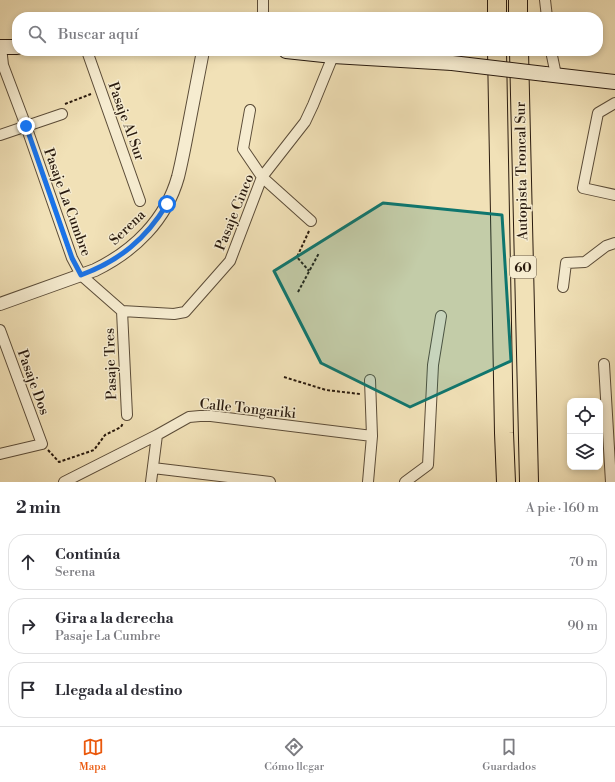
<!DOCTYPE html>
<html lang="es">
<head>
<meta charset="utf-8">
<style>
  :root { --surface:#fff; --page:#f2f2f3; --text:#2b2b33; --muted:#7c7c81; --line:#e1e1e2; --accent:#ea580c }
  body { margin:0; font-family:"Libre Bodoni",serif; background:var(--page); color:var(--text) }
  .controls { position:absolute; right:12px; bottom:12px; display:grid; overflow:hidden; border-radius:8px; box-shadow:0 2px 6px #0003 }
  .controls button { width:36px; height:36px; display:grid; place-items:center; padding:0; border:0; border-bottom:1px solid var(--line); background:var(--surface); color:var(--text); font:20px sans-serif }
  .stop { position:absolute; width:12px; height:12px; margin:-9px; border:3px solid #1a73e8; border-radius:50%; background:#fff }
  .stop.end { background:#1a73e8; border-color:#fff; box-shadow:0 1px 4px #0008 }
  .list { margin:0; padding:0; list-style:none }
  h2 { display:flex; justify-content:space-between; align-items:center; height:52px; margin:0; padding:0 16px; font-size:17px }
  h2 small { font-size:13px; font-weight:400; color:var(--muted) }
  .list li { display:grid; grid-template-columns:26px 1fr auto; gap:12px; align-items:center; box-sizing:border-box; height:56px; margin:0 8px 8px; padding:0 8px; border:1px solid var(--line); border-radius:16px }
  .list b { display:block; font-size:15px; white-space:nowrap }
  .list p { margin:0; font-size:13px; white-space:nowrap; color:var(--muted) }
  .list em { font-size:13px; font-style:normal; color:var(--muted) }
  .icon { flex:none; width:22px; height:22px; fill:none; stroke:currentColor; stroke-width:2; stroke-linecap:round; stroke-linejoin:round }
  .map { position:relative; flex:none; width:615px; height:482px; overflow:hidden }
  .search { position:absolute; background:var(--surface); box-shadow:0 2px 6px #0003; left:12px; right:12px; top:12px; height:44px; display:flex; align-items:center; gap:10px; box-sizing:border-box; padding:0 14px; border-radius:16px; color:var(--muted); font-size:15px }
  .sheet { height:244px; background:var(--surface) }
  nav { display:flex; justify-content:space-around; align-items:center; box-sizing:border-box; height:56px; border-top:1px solid var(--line); background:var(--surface); font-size:11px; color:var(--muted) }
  nav a { display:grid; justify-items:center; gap:2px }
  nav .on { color:var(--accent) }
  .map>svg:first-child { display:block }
</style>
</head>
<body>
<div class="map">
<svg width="615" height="482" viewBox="0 0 615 482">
  <rect width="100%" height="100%" fill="#f1e1b7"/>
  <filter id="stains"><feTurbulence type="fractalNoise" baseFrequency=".005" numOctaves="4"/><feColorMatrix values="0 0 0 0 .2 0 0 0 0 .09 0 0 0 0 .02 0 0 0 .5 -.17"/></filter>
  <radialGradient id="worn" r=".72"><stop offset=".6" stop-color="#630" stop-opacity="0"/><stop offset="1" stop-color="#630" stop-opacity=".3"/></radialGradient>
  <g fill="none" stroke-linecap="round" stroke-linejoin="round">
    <defs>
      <path id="minor" d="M 545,0 L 547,17
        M 263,17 L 263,0
        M 1,47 L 3,65 L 26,126 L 72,258 L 81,275 L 122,311 L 174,314 L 185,312 L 230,261 L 262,177 L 305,122 L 313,105 L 333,56
        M 87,51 L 140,201
        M 551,51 L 556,75
        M 615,103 L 598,113 L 583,188 L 615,195
        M 250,110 L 243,149 L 262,177 L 311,221
        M 0,135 L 62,114
        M 563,287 L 566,263 L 585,262 L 606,246 L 615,243
        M 122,311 L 127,415
        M 0,330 L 42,444 L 0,454
        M 604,364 L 611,482
        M 153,468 L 270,482
        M 64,482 L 157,435 L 189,417 L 200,416 L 211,416 L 372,436
        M 151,482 L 157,435
        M 368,482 L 372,436 L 370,380
        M 405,482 L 428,465 L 433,365 L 441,316"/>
      <path id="tertiary" d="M 0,304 L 95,270 C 134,251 166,220 178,177 C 182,161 185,145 188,129 C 193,103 198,77 203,51"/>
      <path id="secondary" d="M 0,47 L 17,47
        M 286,51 L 333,56 L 452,63
        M 545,74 L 615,82"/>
      <path id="motorway" d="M 497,0 L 497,17
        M 518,0 L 518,17
        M 497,51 L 504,433 L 506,482
        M 519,51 L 529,482"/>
    </defs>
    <use href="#minor" stroke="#5b4c38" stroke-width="12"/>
    <use href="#tertiary" stroke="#5b4c38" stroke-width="14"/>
    <use href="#secondary" stroke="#291a0e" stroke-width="16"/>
    <use href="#motorway" stroke="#291a0e" stroke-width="20"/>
    <path stroke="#291a0e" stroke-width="2" stroke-dasharray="3 2" stroke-linecap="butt" d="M 65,104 L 91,94
      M 309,231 L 297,257 L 309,271
      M 298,292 L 319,253
      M 284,377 L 326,390 L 360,394
      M 48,450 L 59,462 L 94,450 L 105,435 L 121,427 L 123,423"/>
    <use href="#minor" stroke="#f6ecd0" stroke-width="10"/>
    <use href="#tertiary" stroke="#f6ecd0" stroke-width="12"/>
    <use href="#secondary" stroke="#f6ecd0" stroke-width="14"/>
    <use href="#motorway" stroke="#f1e1b7" stroke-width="18"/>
    <defs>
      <path id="secondary-bridge" d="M 452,63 L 545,74"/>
    </defs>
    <use href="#secondary-bridge" stroke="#291a0e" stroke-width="16" stroke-linecap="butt"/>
    <use href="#secondary-bridge" stroke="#f6ecd0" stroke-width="14"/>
  </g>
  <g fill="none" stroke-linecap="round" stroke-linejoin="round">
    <path stroke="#1a73e8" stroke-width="5" d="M 26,126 L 72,258 L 81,275 C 119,261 146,239 167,204"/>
  </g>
  <path fill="#0f766e" fill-opacity="0.2" stroke="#0f766e" stroke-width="3" stroke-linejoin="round" d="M 383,203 L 502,215 L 511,361 L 410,407 L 321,363 L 274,271 Z"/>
  <g text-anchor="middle" stroke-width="3" stroke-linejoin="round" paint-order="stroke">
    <rect fill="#f6ecd0" stroke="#665948" stroke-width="1" x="510" y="256" width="26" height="22" rx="3"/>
    <g font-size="13" font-weight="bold" fill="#291a0e">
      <text x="523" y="272">60</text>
    </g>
    <g font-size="14" fill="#291a0e" stroke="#f6ecd0">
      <text transform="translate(127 121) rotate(70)" y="5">Pasaje Al Sur</text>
      <text transform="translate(521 171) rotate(-91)" y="5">Autopista Troncal Sur</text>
      <text transform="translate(68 202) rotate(70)" y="5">Pasaje La Cumbre</text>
      <text transform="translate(234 212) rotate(-68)" y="5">Pasaje Cinco</text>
      <text transform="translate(127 227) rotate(-44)" y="5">Serena</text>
      <text transform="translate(110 364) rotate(-92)" y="5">Pasaje Tres</text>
      <text transform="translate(34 382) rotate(70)" y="5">Pasaje Dos</text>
      <text transform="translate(248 408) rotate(6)" y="5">Calle Tongariki</text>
    </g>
  </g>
  <rect width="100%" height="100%" filter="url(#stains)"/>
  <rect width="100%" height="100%" fill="url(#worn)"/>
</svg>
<div class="controls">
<button><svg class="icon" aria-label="locate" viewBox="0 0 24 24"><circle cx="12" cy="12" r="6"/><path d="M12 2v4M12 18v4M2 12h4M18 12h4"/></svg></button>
<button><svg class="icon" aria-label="layers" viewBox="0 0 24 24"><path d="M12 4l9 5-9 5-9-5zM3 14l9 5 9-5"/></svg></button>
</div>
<div class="stop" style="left:167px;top:204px"></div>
<div class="stop end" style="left:26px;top:126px"></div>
<div class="search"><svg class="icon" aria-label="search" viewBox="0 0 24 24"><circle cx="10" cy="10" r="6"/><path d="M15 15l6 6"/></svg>Buscar aquí</div>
</div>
<section class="sheet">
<h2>2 min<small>A pie · 160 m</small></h2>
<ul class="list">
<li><svg class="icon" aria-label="ahead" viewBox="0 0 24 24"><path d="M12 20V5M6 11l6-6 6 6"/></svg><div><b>Continúa</b><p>Serena</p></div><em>70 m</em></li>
<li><svg class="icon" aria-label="right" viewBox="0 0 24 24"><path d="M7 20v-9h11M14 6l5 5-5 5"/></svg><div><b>Gira a la derecha</b><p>Pasaje La Cumbre</p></div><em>90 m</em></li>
<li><svg class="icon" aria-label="arrive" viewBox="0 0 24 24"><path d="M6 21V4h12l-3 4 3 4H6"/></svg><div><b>Llegada al destino</b></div></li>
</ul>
</section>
<nav>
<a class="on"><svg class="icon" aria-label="map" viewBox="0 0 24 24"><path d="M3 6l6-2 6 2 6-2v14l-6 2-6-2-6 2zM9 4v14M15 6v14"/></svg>Mapa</a>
<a><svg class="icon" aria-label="directions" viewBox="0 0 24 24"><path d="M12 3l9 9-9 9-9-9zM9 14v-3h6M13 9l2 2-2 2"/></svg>Cómo llegar</a>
<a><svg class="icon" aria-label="saved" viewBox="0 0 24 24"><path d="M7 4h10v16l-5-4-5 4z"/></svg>Guardados</a>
</nav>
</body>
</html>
